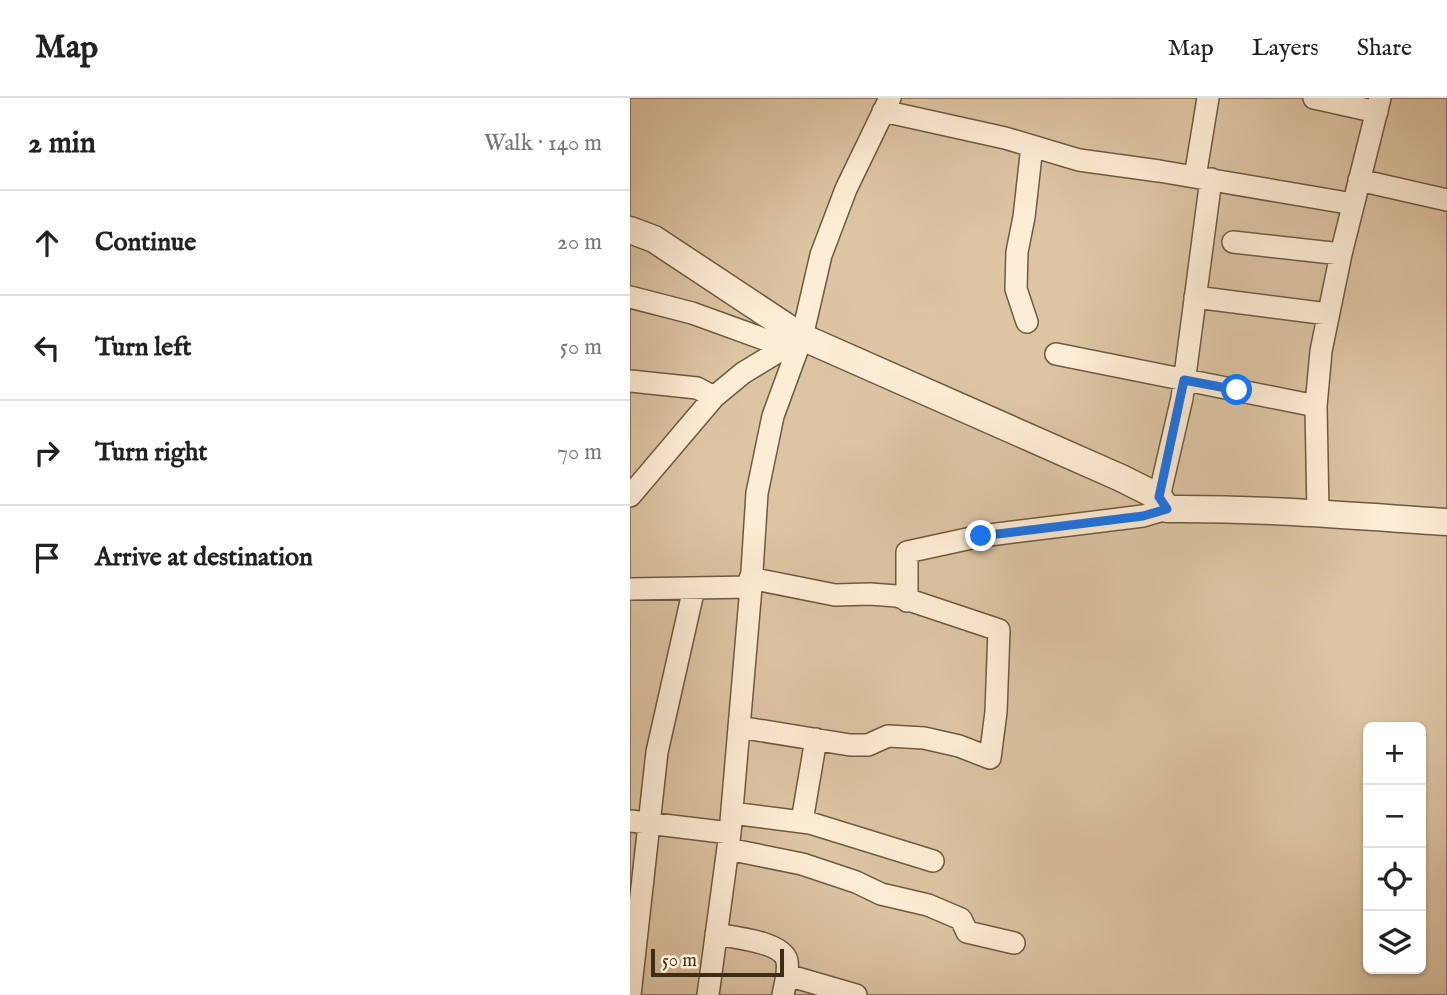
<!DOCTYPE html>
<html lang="en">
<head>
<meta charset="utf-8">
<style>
  :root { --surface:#fff; --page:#f6f6f6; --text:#222; --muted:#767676; --line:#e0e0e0 }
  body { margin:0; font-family:"IM FELL English",serif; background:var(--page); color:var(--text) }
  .controls { position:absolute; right:21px; bottom:21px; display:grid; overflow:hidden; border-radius:10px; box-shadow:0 2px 5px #0004 }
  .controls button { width:63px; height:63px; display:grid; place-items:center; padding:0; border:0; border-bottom:2px solid var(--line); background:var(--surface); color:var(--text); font:35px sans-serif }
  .scale { position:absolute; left:21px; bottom:18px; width:133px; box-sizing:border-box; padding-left:7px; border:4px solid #3e2d16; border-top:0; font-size:19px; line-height:24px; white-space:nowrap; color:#3e2d16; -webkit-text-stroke:5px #feedd6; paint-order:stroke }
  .stop { position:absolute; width:21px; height:21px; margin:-16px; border:5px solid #1a73e8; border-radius:50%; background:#fff }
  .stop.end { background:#1a73e8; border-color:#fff; box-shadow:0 2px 7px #0008 }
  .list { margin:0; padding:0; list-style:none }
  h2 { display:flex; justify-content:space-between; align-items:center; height:91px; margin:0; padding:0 28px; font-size:30px }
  h2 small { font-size:23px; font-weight:400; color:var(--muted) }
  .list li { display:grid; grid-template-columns:46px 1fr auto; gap:21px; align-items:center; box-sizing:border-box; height:105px; padding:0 28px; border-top:2px solid var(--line) }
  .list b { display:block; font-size:26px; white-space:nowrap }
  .list em { font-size:23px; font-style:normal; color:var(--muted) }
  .icon { flex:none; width:38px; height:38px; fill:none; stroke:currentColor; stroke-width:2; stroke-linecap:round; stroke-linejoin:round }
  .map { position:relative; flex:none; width:817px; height:897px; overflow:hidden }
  header { display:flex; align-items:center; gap:42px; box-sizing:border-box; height:98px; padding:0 35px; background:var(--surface); border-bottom:2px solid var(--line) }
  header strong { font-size:33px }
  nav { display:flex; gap:38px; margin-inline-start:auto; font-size:24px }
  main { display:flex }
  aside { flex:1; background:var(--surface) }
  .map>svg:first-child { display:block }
</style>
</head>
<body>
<header>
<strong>Map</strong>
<nav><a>Map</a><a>Layers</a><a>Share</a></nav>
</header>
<main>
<aside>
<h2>2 min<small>Walk · 140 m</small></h2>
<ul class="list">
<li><svg class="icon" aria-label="ahead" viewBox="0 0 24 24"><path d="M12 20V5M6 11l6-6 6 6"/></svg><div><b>Continue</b></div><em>20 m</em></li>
<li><svg class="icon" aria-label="left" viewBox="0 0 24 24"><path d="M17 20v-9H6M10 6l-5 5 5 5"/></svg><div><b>Turn left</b></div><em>50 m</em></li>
<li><svg class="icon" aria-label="right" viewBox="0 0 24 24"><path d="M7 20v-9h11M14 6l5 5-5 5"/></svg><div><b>Turn right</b></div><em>70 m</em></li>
<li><svg class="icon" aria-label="arrive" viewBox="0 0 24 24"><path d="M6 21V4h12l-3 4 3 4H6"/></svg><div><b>Arrive at destination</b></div></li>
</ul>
</aside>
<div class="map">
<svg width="817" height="897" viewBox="0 0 817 897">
  <rect width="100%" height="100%" fill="#fde3c0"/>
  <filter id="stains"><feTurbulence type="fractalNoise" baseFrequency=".00286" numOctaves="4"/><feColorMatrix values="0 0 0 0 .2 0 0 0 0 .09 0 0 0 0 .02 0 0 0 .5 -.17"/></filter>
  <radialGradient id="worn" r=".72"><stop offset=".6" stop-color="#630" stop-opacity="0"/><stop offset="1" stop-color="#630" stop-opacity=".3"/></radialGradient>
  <path fill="#ddc4a3" stroke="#8e785c" stroke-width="2" fill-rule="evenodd" d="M 0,0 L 817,0 L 817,897 L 0,897 ZM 738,629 L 791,629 L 791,871 L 738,871 Z"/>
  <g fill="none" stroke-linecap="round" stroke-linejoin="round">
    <defs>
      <path id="minor" d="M 684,0 L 747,14
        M 253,13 L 375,40 L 449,62 L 529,73 L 723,106
        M 565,79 L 578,0
        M 729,82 L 817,102
        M 603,144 L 711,156
        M 0,199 L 62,215 L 156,249
        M 565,199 L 698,216
        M 397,224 L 386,191 L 387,154 L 394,119 L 402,48
        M 426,256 L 686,308
        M 0,283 L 67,290 L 84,299
        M 0,398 L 84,299 L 113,275 L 172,239
        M 529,399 L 552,300 L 581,81
        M 688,415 L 686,308 L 691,253 L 711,156 L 750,0
        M 0,491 L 121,489
        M 277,503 L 277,454 L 351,438 L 513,418 L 537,411
        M 109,629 L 220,647 L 238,647 L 258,638 L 294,640 L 329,648 L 360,660 L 366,614 L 369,532 L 267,498 L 240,496 L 205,497 L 120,480
        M 102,715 L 180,725 L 303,763
        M 0,723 L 100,735
        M 172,723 L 186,641
        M 98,751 L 172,766 L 226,784 L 251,796 L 298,807 L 331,821 L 337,834 L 384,845
        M 86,836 C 103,839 153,844 157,863 C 159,874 155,886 153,897
        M 157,877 L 226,897
        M 0,897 L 27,654 L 64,490
        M 78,897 L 100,735 L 121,489 L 127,395 L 143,318 L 172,239 L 191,157 L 216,91 L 260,0"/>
      <path id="tertiary" d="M 0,132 L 24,141 L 172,239 L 491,380 L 529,399 L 537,411 C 630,410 724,418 817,424"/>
    </defs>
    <use href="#minor" stroke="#6e5a40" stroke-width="24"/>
    <use href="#tertiary" stroke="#6e5a40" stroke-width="29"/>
    <use href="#minor" stroke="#feedd6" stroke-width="21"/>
    <use href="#tertiary" stroke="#feedd6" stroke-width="26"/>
  </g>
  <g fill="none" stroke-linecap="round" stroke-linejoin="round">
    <path stroke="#1a73e8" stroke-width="9" d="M 351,438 L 513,418 L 537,411 L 529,399 L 554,282 L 607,292"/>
  </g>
  <rect width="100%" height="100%" filter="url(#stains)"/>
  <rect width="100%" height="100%" fill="url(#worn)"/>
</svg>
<div class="controls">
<button>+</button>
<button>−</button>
<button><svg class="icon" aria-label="locate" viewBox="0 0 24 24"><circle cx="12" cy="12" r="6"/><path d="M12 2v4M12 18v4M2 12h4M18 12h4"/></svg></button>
<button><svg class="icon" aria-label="layers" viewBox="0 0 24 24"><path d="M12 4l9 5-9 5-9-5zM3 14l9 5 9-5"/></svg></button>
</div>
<div class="scale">50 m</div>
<div class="stop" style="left:607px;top:292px"></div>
<div class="stop end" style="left:351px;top:438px"></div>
</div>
</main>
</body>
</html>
